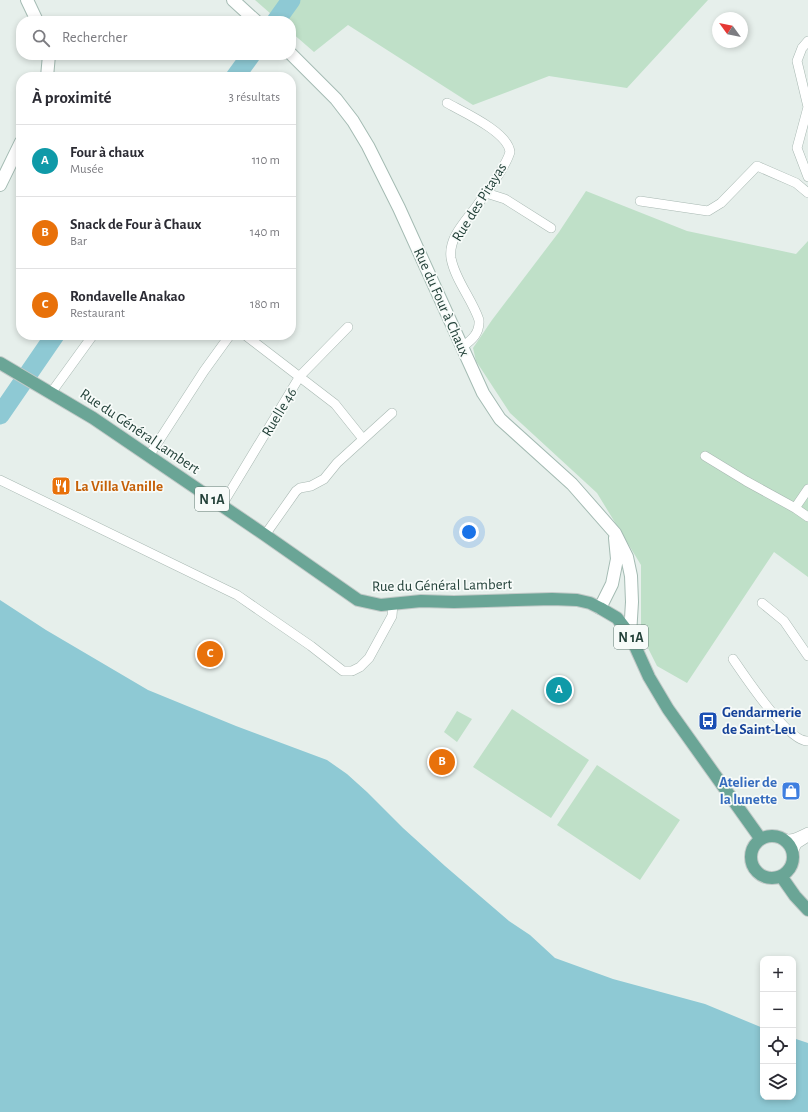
<!DOCTYPE html>
<html lang="fr">
<head>
<meta charset="utf-8">
<style>
  :root { --surface:#fff; --page:#f2f2f3; --text:#2b2b33; --muted:#7c7c81; --line:#e1e1e2; --accent:#d93025 }
  body { margin:0; font-family:"Alegreya Sans",sans-serif; background:var(--page); color:var(--text) }
  .controls { position:absolute; right:12px; bottom:12px; display:grid; overflow:hidden; border-radius:8px; box-shadow:0 2px 6px #0003 }
  .controls button { width:36px; height:36px; display:grid; place-items:center; padding:0; border:0; border-bottom:1px solid var(--line); background:var(--surface); color:var(--text); font:20px sans-serif }
  .compass { position:absolute; left:712px; top:12px; width:36px; height:36px; border-radius:50%; background:var(--surface); box-shadow:0 2px 6px #0003; rotate:303deg }
  .you { position:absolute; left:469px; top:532px; width:14px; height:14px; margin:-10px; border:3px solid #fff; border-radius:50%; background:#1a73e8; box-shadow:0 0 0 6px #1a73e833 }
  .badge { display:grid; place-items:center; width:26px; height:26px; border-radius:50%; background:var(--accent); color:#fff; font-size:13px; font-weight:700 }
  .pin { position:absolute; translate:-50% -50%; border:2px solid #fff; box-shadow:0 1px 4px #0006 }
  .list { margin:0; padding:0; list-style:none }
  h2 { display:flex; justify-content:space-between; align-items:center; height:52px; margin:0; padding:0 16px; font-size:17px }
  h2 small { font-size:13px; font-weight:400; color:var(--muted) }
  .list li { display:grid; grid-template-columns:26px 1fr auto; gap:12px; align-items:center; box-sizing:border-box; height:72px; padding:0 16px; border-top:1px solid var(--line) }
  .list b { display:block; font-size:15px; white-space:nowrap }
  .list p { margin:0; font-size:13px; white-space:nowrap; color:var(--muted) }
  .list em { font-size:13px; font-style:normal; color:var(--muted) }
  .icon { flex:none; width:22px; height:22px; fill:none; stroke:currentColor; stroke-width:2; stroke-linecap:round; stroke-linejoin:round }
  .map { position:relative; flex:none; width:808px; height:1112px; overflow:hidden }
  .search { position:absolute; background:var(--surface); box-shadow:0 2px 6px #0003; left:16px; top:16px; width:280px; height:44px; display:flex; align-items:center; gap:10px; box-sizing:border-box; padding:0 14px; border-radius:16px; color:var(--muted); font-size:15px }
  .panel { position:absolute; background:var(--surface); box-shadow:0 2px 6px #0003; left:16px; top:72px; width:280px; height:268px; border-radius:16px }
  .map>svg:first-child { display:block }
</style>
</head>
<body>
<div class="map">
<svg width="808" height="1112" viewBox="0 0 808 1112">
  <rect width="100%" height="100%" fill="#e6efeb"/>
  <path fill="#bfe0c8" d="M 255,0 L 708,0 L 627,88 L 549,76 L 473,105 L 348,25 L 314,52 L 291,32 L 291,21 L 279,21 Z
    M 586,191 L 687,231 L 796,254 L 808,241 L 808,577 L 774,552 L 687,683 L 657,666 L 641,634 L 641,565 L 597,493 L 510,413 L 476,361 L 473,348 L 492,320 L 559,232 Z
    M 512,709 L 589,760 L 551,818 L 473,767 Z
    M 457,711 L 472,719 L 457,742 L 444,732 Z
    M 597,765 L 680,820 L 640,880 L 557,825 Z"/>
  <path fill="#8ec9d4" d="M 0,600 L 46,630 L 148,690 L 236,726 L 327,760 L 347,774 L 367,792 L 403,828 L 445,866 L 509,921 L 530,935 L 555,958 L 613,979 L 705,1004 L 763,1028 L 763,1097 L 793,1097 L 793,1038 L 808,1043 L 808,1112 L 0,1112 Z"/>
  <g fill="none" stroke-linecap="round" stroke-linejoin="round">
    <path stroke="#8ec9d4" stroke-width="19" d="M 276,21 L 291,0
      M 235,77 L 251,55
      M 0,415 L 55,335"/>
    <defs>
      <path id="street" d="M 808,41 L 802,48 L 797,61 L 808,107 L 797,148 L 808,177
        M 447,103 C 463,112 508,132 510,152 C 506,166 487,192 478,204 C 467,220 448,237 451,258 C 455,280 472,299 479,320 C 480,333 472,340 462,347
        M 486,193 L 505,199 L 551,228
        M 640,201 L 708,211 L 721,203 L 757,166 L 796,183 L 808,193
        M 245,335 L 335,404 L 363,439
        M 51,393 L 93,335
        M 149,456 L 204,371 L 230,335
        M 705,456 L 746,481 L 795,508 L 808,517
        M 0,480 L 237,595 L 311,646 L 343,671 L 352,671 L 360,667 L 369,658 L 392,616 L 393,603
        M 222,505 L 300,376 L 348,327
        M 795,508 L 808,489
        M 265,535 L 296,491 L 300,488 L 311,486 L 324,479 L 337,463 L 392,413
        M 762,603 L 784,621 L 808,656
        M 733,659 C 744,675 789,743 808,741
        M 783,838 C 792,841 800,836 808,832
        M 793,852 L 797,844 L 808,837"/>
      <path id="secondary" d="M 27,0 L 37,21
        M 233,0 L 256,21
        M 291,54 L 336,99 L 353,121 L 368,146 L 399,208 L 483,393 L 500,419 L 572,484 L 615,533 L 627,557 L 631,576 L 632,602 L 630,635
        M 47,77 L 49,55
        M 0,185 L 21,142
        M 600,608 L 612,584 L 617,559 L 615,538"/>
      <path id="primary" d="M 0,363 L 93,418 L 265,535 L 358,600 L 381,605 L 421,601 L 454,602 L 552,599 L 577,600 L 590,603 L 600,608 L 617,618 L 630,635 L 649,677 L 668,709 L 760,838
        M751 857a21 21 0 1 1 42 0a21 21 0 1 1-42 0Z
        M 781,876 L 795,896 L 808,910"/>
    </defs>
    <use href="#street" stroke="#a8b8b2" stroke-width="10"/>
    <use href="#secondary" stroke="#a4bbb3" stroke-width="14"/>
    <use href="#primary" stroke="#c2cac8" stroke-width="14"/>
    <use href="#street" stroke="#fff" stroke-width="9"/>
    <use href="#secondary" stroke="#fff" stroke-width="12"/>
    <use href="#primary" stroke="#6aa596" stroke-width="12"/>
  </g>
  <defs>
    <symbol id="restaurant-square" viewBox="-11 -11 22 22"><rect x="-9" y="-9" width="18" height="18" rx="4" fill="#e8710a" stroke="#f7fbf9"/><path d="M-5-6h1v4h1v-4h1v4h1v-4h1v5L-1.5 .5V6h-2V.5L-5-1ZM5-6V6H3V1.5H1.5Q1.5-4 5-6Z" fill="#fff"/></symbol>
    <symbol id="bus-square" viewBox="-11 -11 22 22"><rect x="-9" y="-9" width="18" height="18" rx="4" fill="#1a4fb4" stroke="#f7fbf9"/><path d="M-5-6H5V4H4V6H2V4H-2V6H-4V4H-5ZM-3.5-4V0h7V-4ZM-3.5 1.2v1.5H-2V1.2ZM2 1.2v1.5H3.5V1.2Z" fill="#fff"/></symbol>
    <symbol id="shop-square" viewBox="-11 -11 22 22"><rect x="-9" y="-9" width="18" height="18" rx="4" fill="#3f7fe0" stroke="#f7fbf9"/><path d="M-5-2.5h2.3a2.7 3.5 0 0 1 5.4 0H5L5.5 6h-11ZM-1.5-2.5h3a1.5 2.3 0 0 0-3 0Z" fill="#fff"/></symbol>
  </defs>
  <g fill-rule="evenodd">
    <use href="#restaurant-square" x="50" y="475" width="22" height="22"/>
    <use href="#bus-square" x="697" y="710" width="22" height="22"/>
    <use href="#shop-square" x="780" y="780" width="22" height="22"/>
  </g>
  <g text-anchor="middle" stroke-width="3.5" stroke-linejoin="round" paint-order="stroke">
    <g fill="#f7fbf9" stroke="#637a73" stroke-width="1">
      <rect x="195" y="487" width="34" height="24" rx="3"/>
      <rect x="614" y="625" width="34" height="24" rx="3"/>
    </g>
    <g font-size="14" font-weight="bold" fill="#24423a">
      <text x="212" y="504">N 1A</text>
      <text x="631" y="642">N 1A</text>
    </g>
    <g font-size="15" fill="#24423a" stroke="#f7fbf9">
      <text transform="translate(479 202) rotate(-58)" y="5">Rue des Pitayas</text>
      <text transform="translate(442 302) rotate(66)" y="5">Rue du Four à Chaux</text>
      <text transform="translate(279 412) rotate(-59)" y="5">Ruelle 46</text>
      <text transform="translate(140 431) rotate(34)" y="5">Rue du Général Lambert</text>
      <text transform="translate(442 585) rotate(-1)" y="5">Rue du Général Lambert</text>
    </g>
    <g font-size="15" font-weight="bold" fill="#c56008" stroke="#f7fbf9" text-anchor="start">
      <text x="75" y="491">La Villa Vanille</text>
    </g>
    <g font-size="15" font-weight="bold" fill="#164399" stroke="#f7fbf9" text-anchor="start">
      <text x="722" y="717">Gendarmerie<tspan x="722" dy="17">de Saint-Leu</tspan></text>
    </g>
    <g font-size="15" font-weight="bold" fill="#366cbe" stroke="#f7fbf9" text-anchor="end">
      <text x="777" y="787">Atelier de<tspan x="777" dy="17">la lunette</tspan></text>
    </g>
  </g>
</svg>
<div class="controls">
<button>+</button>
<button>−</button>
<button><svg class="icon" aria-label="locate" viewBox="0 0 24 24"><circle cx="12" cy="12" r="6"/><path d="M12 2v4M12 18v4M2 12h4M18 12h4"/></svg></button>
<button><svg class="icon" aria-label="layers" viewBox="0 0 24 24"><path d="M12 4l9 5-9 5-9-5zM3 14l9 5 9-5"/></svg></button>
</div>
<svg class="compass" viewBox="-18 -18 36 36"><path d="M0-13l5 13h-10z" fill="#e53935"/><path d="M0 13l5-13h-10z" fill="#7c7c81"/></svg>
<div class="you"></div>
<div class="pin badge" style="left:559px;top:690px;background:#0f9aa8">A</div>
<div class="pin badge" style="left:442px;top:762px;background:#e8710a">B</div>
<div class="pin badge" style="left:210px;top:654px;background:#e8710a">C</div>
<div class="search"><svg class="icon" aria-label="search" viewBox="0 0 24 24"><circle cx="10" cy="10" r="6"/><path d="M15 15l6 6"/></svg>Rechercher</div>
<section class="panel">
<h2>À proximité<small>3 résultats</small></h2>
<ul class="list">
<li><span class="badge" style="background:#0f9aa8">A</span><div><b>Four à chaux</b><p>Musée</p></div><em>110 m</em></li>
<li><span class="badge" style="background:#e8710a">B</span><div><b>Snack de Four à Chaux</b><p>Bar</p></div><em>140 m</em></li>
<li><span class="badge" style="background:#e8710a">C</span><div><b>Rondavelle Anakao</b><p>Restaurant</p></div><em>180 m</em></li>
</ul>
</section>
</div>
</body>
</html>
